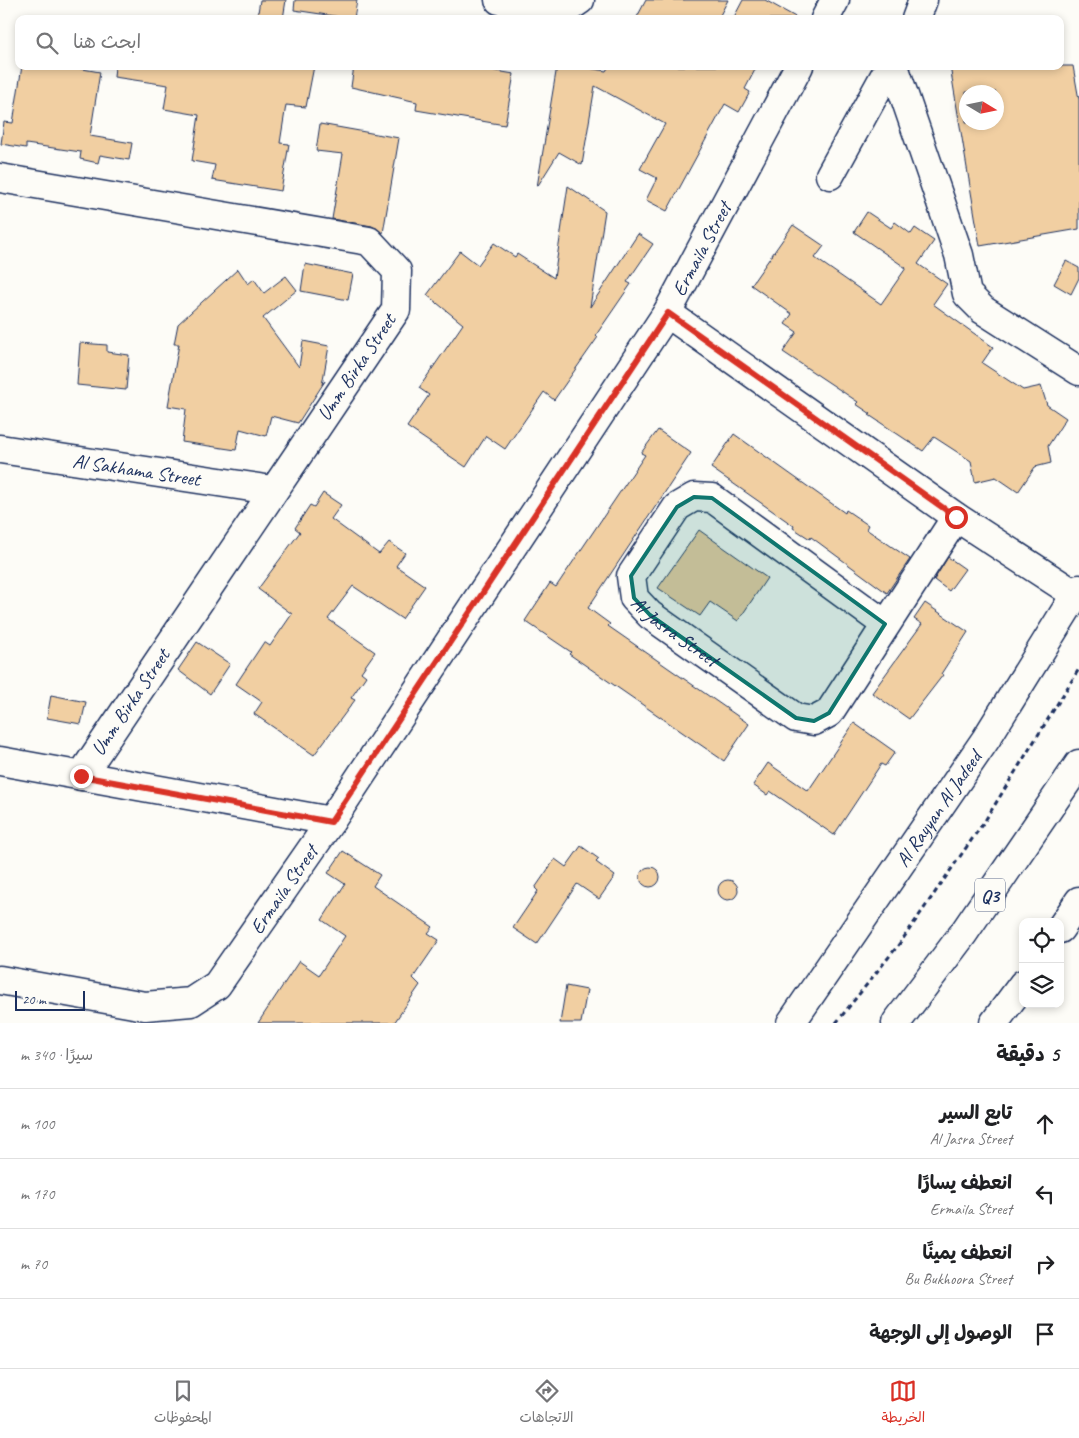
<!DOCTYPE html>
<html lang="ar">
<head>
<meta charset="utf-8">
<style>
  :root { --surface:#fff; --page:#f2f2f2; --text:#202124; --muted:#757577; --line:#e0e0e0; --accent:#d93025 }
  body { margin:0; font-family:Caveat,"Playpen Sans Arabic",sans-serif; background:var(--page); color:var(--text); direction:rtl }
  .controls { position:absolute; right:15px; bottom:15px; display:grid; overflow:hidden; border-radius:10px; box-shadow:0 2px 8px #0003 }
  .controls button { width:45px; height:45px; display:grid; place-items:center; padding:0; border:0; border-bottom:1px solid var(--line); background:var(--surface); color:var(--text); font:25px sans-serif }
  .compass { position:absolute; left:959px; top:85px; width:45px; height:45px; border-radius:50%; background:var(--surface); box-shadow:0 2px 8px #0003; rotate:100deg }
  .scale { position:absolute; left:15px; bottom:12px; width:70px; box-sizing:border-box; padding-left:5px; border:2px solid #1b2f5e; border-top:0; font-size:14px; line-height:18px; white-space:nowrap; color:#1b2f5e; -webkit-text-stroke:4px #fdfcf7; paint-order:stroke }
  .stop { position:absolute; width:15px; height:15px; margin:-11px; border:4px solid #d93025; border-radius:50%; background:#fff }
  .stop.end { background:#d93025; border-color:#fff; box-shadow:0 1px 5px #0008 }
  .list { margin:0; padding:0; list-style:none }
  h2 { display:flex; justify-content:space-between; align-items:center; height:65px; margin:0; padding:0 20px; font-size:21px }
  h2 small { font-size:16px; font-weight:400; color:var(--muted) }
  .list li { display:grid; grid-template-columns:32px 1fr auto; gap:15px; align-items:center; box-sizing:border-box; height:70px; padding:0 20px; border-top:1px solid var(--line) }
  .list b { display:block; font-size:19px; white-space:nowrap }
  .list p { margin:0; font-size:16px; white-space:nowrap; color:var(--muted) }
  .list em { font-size:16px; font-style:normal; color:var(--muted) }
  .icon { flex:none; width:28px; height:28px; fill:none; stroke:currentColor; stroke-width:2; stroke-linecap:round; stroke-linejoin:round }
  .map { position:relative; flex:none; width:1079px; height:1023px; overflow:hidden; direction:ltr }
  .search { position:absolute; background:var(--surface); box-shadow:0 2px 8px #0003; left:15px; right:15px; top:15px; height:55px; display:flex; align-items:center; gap:12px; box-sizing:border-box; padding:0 18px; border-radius:10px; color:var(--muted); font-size:19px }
  .sheet { height:345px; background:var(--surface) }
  nav { display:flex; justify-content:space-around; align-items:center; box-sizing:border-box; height:70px; border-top:1px solid var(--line); background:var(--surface); font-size:14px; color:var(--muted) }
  nav a { display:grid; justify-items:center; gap:2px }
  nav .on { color:var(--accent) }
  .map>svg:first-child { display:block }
</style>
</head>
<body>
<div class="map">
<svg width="1079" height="1023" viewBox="0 0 1079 1023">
  <rect width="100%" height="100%" fill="#fdfcf7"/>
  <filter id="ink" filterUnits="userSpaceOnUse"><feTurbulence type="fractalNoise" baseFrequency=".02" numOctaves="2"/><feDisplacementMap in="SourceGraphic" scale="10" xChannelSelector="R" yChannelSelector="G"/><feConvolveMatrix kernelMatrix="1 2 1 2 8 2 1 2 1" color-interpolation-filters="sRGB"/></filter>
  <g filter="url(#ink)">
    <path fill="#f1cfa2" stroke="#1b2f5e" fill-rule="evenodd" d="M 260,0 L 286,0 L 283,19 L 257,19 Z
      M 295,0 L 357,0 L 354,19 L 294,10 Z
      M 646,0 L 728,0 L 718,19 L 636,19 Z
      M 743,0 L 765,0 L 799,19 L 733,19 Z
      M 22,66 L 65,66 L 100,72 L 90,136 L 132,143 L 129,160 L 100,155 L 98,163 L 80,159 L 81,152 L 26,144 L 26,148 L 1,144 L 4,122 L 13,123 Z
      M 115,66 L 314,66 L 306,107 L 286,105 L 280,143 L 289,144 L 281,191 L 212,180 L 215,165 L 192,161 L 199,115 L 164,109 L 168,85 L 114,77 Z
      M 354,66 L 467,66 L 514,74 L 505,125 L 416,110 L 417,102 L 351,87 Z
      M 557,66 L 576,66 L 606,71 L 609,66 L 757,66 L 745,89 L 750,92 L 739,112 L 725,104 L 667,211 L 646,200 L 657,178 L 640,169 L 665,124 L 595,86 L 582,165 L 559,152 L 537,187 Z
      M 950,66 L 1073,66 L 1079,100 L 1079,229 L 980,246 ZM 966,92 L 996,92 L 996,122 L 966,122 Z
      M 320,124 L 399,138 L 383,233 L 372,226 L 332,219 L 343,154 L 316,151 Z
      M 568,186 L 605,211 L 590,307 L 638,234 L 653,244 L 627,282 L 631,284 L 596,335 L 598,337 L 554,400 L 544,392 L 505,449 L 486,436 L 466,467 L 407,427 L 429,395 L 419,388 L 463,324 L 427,295 L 460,251 L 478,265 L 494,243 L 515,257 L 517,254 L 554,278 Z
      M 867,212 L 891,228 L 895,222 L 911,234 L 915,228 L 934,241 L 918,264 L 947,284 L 933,304 L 993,347 L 982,363 L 1023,390 L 1041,386 L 1047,405 L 1066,418 L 1048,446 L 1051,463 L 1035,467 L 1018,492 L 996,477 L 975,482 L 971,461 L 934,437 L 923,451 L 869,415 L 871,414 L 856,404 L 858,402 L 783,352 L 797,332 L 785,324 L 792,314 L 751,285 L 793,225 L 824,246 L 815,258 L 881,304 L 906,268 L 854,232 Z
      M 1066,261 L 1079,268 L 1079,278 L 1071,294 L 1054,284 Z
      M 305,264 L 353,274 L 348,300 L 301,291 Z
      M 238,269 L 248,284 L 254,279 L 264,293 L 286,276 L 297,290 L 263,318 L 299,367 L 303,341 L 329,346 L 322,385 L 325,381 L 298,423 L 271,416 L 266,436 L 240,429 L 236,450 L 182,442 L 186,409 L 168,406 L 179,344 L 174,344 L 178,324 Z
      M 80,343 L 107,345 L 107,352 L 129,355 L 126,390 L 77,385 Z
      M 658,430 L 691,453 L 588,608 L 610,624 L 608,626 L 749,724 L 724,761 L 569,654 L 571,652 L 525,621 L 550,583 L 556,587 L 645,455 L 641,453 Z
      M 734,434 L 845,513 L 846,510 L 868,525 L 866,529 L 910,559 L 887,593 L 811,537 L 810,539 L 793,528 L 794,526 L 711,468 Z
      M 323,493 L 341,505 L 331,519 L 379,554 L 389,542 L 405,553 L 396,566 L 425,586 L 402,619 L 353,586 L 328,619 L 375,652 L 361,672 L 366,676 L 351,698 L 355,700 L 314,755 L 254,714 L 262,702 L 236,684 L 264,642 L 270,646 L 292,614 L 258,589 L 300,532 L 295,528 L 310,505 L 314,507 Z
      M 699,530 L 767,578 L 738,621 L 710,602 L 700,616 L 658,588 Z
      M 948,557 L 965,569 L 949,591 L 934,580 Z
      M 925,603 L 968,632 L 941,674 L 943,675 L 909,719 L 872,693 L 922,624 L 914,619 Z
      M 197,642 L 230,664 L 210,694 L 178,670 Z
      M 51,695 L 86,702 L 81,724 L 47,718 Z
      M 854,723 L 895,752 L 885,766 L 881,764 L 834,835 L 770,791 L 767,795 L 753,785 L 768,763 L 808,791 Z
      M 581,846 L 599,859 L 596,862 L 615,876 L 599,899 L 577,884 L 537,944 L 513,928 L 538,891 L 535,888 L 555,859 L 566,867 Z
      M 343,851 L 380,875 L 373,886 L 433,927 L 428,933 L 439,940 L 413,978 L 420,985 L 394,1023 L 258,1023 L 299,961 L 319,975 L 345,936 L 322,920 L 345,884 L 328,873 Z
      M640 877a10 10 0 1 1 20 0a10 10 0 1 1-20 0Z
      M718 890a10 10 0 1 1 20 0a10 10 0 1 1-20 0Z
      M 566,986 L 587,990 L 581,1023 L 560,1023 Z"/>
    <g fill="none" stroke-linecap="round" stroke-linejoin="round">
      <defs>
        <g id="minor">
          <path d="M 499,0 L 564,11 L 580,0"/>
          <path d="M 825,19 L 835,0"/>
          <path d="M 916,19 L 923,0"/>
          <path d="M 894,66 L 959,255 L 967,294 L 983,310 L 1079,371"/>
          <path d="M 830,175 L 890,66"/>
          <path d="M 0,178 L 369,241 L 397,271 L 396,310 L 81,776"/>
          <path d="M 667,313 L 956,517 L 1076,595"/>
          <path id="s1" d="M 0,449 L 272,490"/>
          <path id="s2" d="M 885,624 L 712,498 L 694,497 L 677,507 L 631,576 L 634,598 L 650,615 L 796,718 L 814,721 L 829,713 L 956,517"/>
          <path d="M 0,761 L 331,821"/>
          <path id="s3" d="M 0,980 L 145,1006 L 191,1002 L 217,985 L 331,821 L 667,313 L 799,66"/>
          <path id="s4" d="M 791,1023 L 986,739 L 1079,589"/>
        </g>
        <path id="highway" d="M 1060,929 L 1079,901
          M 896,1023 L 963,934 L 1079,764
          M 994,1023 L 1023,984"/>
      </defs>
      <use href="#minor" stroke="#1b2f5e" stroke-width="31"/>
      <use href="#highway" stroke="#1b2f5e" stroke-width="31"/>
      <path stroke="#1b2f5e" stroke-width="3" stroke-dasharray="5 4" stroke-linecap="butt" d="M 836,1023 L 900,943 L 986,819 L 1079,669"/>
      <use href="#minor" stroke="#fdfcf7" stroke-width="28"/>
      <use href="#highway" stroke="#fdfcf7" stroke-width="28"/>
    </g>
  </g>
  <g fill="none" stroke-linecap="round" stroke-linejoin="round" filter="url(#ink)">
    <path stroke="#d93025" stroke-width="6" d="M 81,776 L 331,822 L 668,313 L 956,517"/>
  </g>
  <path fill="#0f766e" fill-opacity="0.2" stroke="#0f766e" stroke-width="4" stroke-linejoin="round" d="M 694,497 L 712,498 L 885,624 L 829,713 L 814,721 L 796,718 L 650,615 L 634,598 L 631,576 L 677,507 Z"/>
  <g text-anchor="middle" stroke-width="4.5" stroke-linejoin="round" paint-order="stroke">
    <rect fill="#fdfcf7" stroke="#5f6c8c" stroke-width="1" x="975" y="878.5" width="30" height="33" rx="4"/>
    <g font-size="19" font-weight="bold" fill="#1b2f5e">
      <text x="990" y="902">Q3</text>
    </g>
    <g font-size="20" fill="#1b2f5e" stroke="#fdfcf7">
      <text dy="7" stroke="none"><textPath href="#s3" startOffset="1106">Ermaila Street</textPath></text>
      <text transform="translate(356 367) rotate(-56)" y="7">Umm Birka Street</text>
      <text dy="7" stroke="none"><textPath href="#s1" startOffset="138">Al Sakhama Street</textPath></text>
      <text dy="7" stroke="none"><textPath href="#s2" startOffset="410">Al Jasra Street</textPath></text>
      <text transform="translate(130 702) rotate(-56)" y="7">Umm Birka Street</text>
      <text dy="7" stroke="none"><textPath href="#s4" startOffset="260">Al Rayyan Al Jadeed</textPath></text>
      <text dy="7" stroke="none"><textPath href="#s3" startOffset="341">Ermaila Street</textPath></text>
    </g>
  </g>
</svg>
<div class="controls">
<button><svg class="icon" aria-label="locate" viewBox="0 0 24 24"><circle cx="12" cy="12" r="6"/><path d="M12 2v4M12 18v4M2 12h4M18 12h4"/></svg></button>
<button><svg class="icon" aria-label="layers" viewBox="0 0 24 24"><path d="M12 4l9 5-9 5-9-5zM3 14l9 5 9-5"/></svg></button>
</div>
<svg class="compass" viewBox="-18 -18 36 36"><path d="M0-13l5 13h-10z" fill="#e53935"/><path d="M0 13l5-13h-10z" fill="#757577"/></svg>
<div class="scale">20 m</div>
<div class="stop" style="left:956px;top:517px"></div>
<div class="stop end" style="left:81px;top:776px"></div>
<div class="search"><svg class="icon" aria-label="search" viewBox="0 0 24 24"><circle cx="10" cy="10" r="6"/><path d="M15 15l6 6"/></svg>ابحث هنا</div>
</div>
<section class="sheet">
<h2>5 دقيقة<small>سيرًا · 340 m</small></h2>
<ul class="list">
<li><svg class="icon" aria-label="ahead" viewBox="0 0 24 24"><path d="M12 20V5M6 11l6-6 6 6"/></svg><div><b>تابع السير</b><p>Al Jasra Street</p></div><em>100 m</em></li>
<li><svg class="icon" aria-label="left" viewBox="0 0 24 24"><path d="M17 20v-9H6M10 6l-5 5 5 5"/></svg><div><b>انعطف يسارًا</b><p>Ermaila Street</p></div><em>170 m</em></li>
<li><svg class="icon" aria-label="right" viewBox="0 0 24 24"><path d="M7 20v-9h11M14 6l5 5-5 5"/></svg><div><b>انعطف يمينًا</b><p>Bu Bukhoora Street</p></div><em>70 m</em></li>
<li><svg class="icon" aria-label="arrive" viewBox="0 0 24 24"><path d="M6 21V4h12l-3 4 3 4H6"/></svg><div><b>الوصول إلى الوجهة</b></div></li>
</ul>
</section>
<nav>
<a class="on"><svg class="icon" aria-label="map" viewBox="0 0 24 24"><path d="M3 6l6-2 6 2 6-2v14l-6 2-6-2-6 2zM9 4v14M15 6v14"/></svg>الخريطة</a>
<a><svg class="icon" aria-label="directions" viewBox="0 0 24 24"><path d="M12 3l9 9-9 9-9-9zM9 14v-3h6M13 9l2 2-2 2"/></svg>الاتجاهات</a>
<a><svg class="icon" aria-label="saved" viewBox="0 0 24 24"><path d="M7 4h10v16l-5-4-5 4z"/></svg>المحفوظات</a>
</nav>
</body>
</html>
